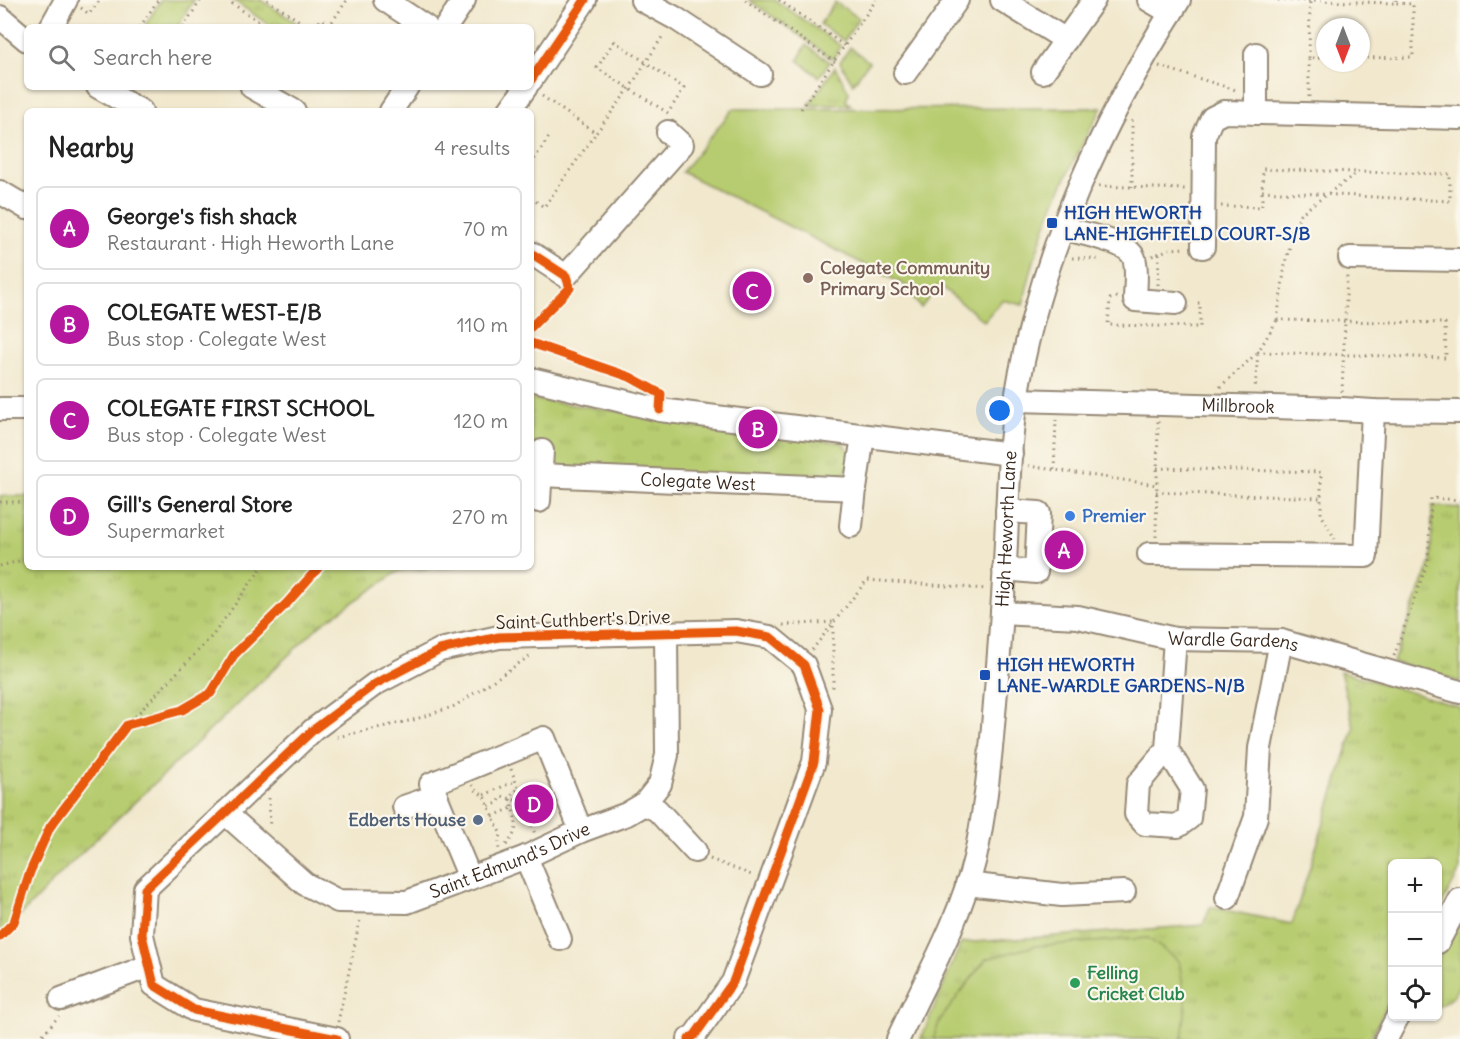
<!DOCTYPE html>
<html lang="en">
<head>
<meta charset="utf-8">
<style>
  :root { --surface:#fff; --page:#f6f6f6; --text:#222; --muted:#767676; --line:#e0e0e0; --accent:#b5179e }
  body { margin:0; font-family:Delius,sans-serif; background:var(--page); color:var(--text) }
  .controls { position:absolute; right:18px; bottom:18px; display:grid; overflow:hidden; border-radius:9px; box-shadow:0 2px 4px #0004 }
  .controls button { width:54px; height:54px; display:grid; place-items:center; padding:0; border:0; border-bottom:2px solid var(--line); background:var(--surface); color:var(--text); font:30px sans-serif }
  .compass { position:absolute; left:1316px; top:18px; width:54px; height:54px; border-radius:50%; background:var(--surface); box-shadow:0 2px 4px #0004; rotate:180deg }
  .you { position:absolute; left:1000px; top:411px; width:21px; height:21px; margin:-15px; border:4px solid #fff; border-radius:50%; background:#1a73e8; box-shadow:0 0 0 9px #1a73e833 }
  .badge { display:grid; place-items:center; width:39px; height:39px; border-radius:50%; background:var(--accent); color:#fff; font-size:20px; font-weight:700 }
  .pin { position:absolute; translate:-50% -50%; border:3px solid #fff; box-shadow:0 2px 6px #0006 }
  .list { margin:0; padding:0; list-style:none }
  h2 { display:flex; justify-content:space-between; align-items:center; height:78px; margin:0; padding:0 24px; font-size:26px }
  h2 small { font-size:20px; font-weight:400; color:var(--muted) }
  .list li { display:grid; grid-template-columns:39px 1fr auto; gap:18px; align-items:center; box-sizing:border-box; height:84px; margin:0 12px 12px; padding:0 12px; border:2px solid var(--line); border-radius:9px }
  .list b { display:block; font-size:22px; white-space:nowrap }
  .list p { margin:0; font-size:20px; white-space:nowrap; color:var(--muted) }
  .list em { font-size:20px; font-style:normal; color:var(--muted) }
  .icon { flex:none; width:33px; height:33px; fill:none; stroke:currentColor; stroke-width:2; stroke-linecap:round; stroke-linejoin:round }
  .map { position:relative; flex:none; width:1460px; height:1039px; overflow:hidden }
  .search { position:absolute; background:var(--surface); box-shadow:0 2px 4px #0004; left:24px; top:24px; width:510px; height:66px; display:flex; align-items:center; gap:15px; box-sizing:border-box; padding:0 21px; border-radius:9px; color:var(--muted); font-size:22px }
  .panel { position:absolute; background:var(--surface); box-shadow:0 2px 4px #0004; left:24px; top:108px; width:510px; height:462px; border-radius:9px }
  .map>svg:first-child { display:block }
</style>
</head>
<body>
<div class="map">
<svg width="1460" height="1039" viewBox="0 0 1460 1039">
  <defs>
    <pattern id="grass-tufts" width="24" height="20" patternUnits="userSpaceOnUse" patternTransform="scale(1.5)"><rect width="24" height="20" fill="#b7cc6f"/><path d="M3 7l-1-3M5 7V3M7 7l1-3M15 17l-1-3M17 17v-4M19 17l1-3" fill="none" stroke="#9eaf60"/></pattern>
  </defs>
  <rect width="100%" height="100%" fill="#fbf7ec"/>
  <filter id="ink" filterUnits="userSpaceOnUse"><feTurbulence type="fractalNoise" baseFrequency=".0167" numOctaves="2"/><feDisplacementMap in="SourceGraphic" scale="12" xChannelSelector="R" yChannelSelector="G"/><feConvolveMatrix kernelMatrix="1 2 1 2 8 2 1 2 1" color-interpolation-filters="sRGB"/></filter>
  <filter id="wash" filterUnits="userSpaceOnUse"><feTurbulence type="fractalNoise" baseFrequency=".008" numOctaves="4" result="noise"/><feDisplacementMap in="SourceGraphic" scale="24" xChannelSelector="R" yChannelSelector="G"/><feGaussianBlur stdDeviation="1.35" result="paint"/><feColorMatrix in="noise" values="0 0 0 0 0 0 0 0 0 0 0 0 0 0 0 0 0 1.4 0 .05"/><feComposite in="paint" operator="in"/></filter>
  <g filter="url(#wash)">
    <rect width="100%" height="100%" fill="#f1e8cd"/>
    <path fill="url(#grass-tufts)" stroke="#797b46" stroke-width="1.5" d="M 161,0 L 194,0 L 177,27 L 144,27 Z
      M 233,0 L 261,0 L 303,27 L 272,27 Z
      M 749,0 L 775,0 L 841,46 L 833,59 Z
      M 835,2 L 859,18 L 844,41 L 820,24 Z
      M 806,45 L 830,62 L 819,77 L 798,60 Z
      M 850,47 L 869,62 L 853,84 L 840,62 Z
      M 835,67 L 849,92 L 846,101 L 851,105 L 809,105 Z
      M 531,399 L 843,443 L 852,455 L 846,473 L 827,479 L 531,468 Z
      M 0,496 L 27,496 L 27,567 L 457,567 L 399,571 L 320,625 L 69,865 L 0,937 Z
      M 1432,506 L 1460,508 L 1460,682 L 1393,662 L 1431,561 Z
      M 1340,671 L 1460,707 L 1460,870 L 1438,912 L 1438,864 L 1392,864 L 1392,996 L 1370,1039 L 921,1039 L 961,943 L 1203,925 L 1210,907 L 1292,924 L 1354,728 Z
      M 1460,918 L 1460,984 L 1452,998 L 1438,1007 L 1438,960 Z"/>
    <path fill="#b7cc6f" stroke="#797b46" stroke-width="1.5" d="M 1102,108 C 1076,154 1052,201 1037,251 C 1031,269 1027,287 1023,305 L 1002,300 L 984,321 L 939,285 L 921,308 L 905,285 L 682,172 L 733,109 Z
      M 1148,938 L 1179,961 L 1186,1005 L 1182,1039 L 933,1039 L 940,1020 L 986,959 L 1035,946 Z"/>
  </g>
  <g filter="url(#ink)">
    <g fill="none" stroke-linecap="round" stroke-linejoin="round">
      <defs>
        <g id="minor">
          <path d="M 385,0 L 426,27"/>
          <path d="M 642,0 L 675,18 L 760,74"/>
          <path d="M 1002,0 L 1066,40"/>
          <path d="M 1149,0 L 1171,13"/>
          <path d="M 0,17 L 27,40"/>
          <path d="M 51,27 L 66,0"/>
          <path d="M 446,27 L 464,0"/>
          <path d="M 1043,72 L 1094,0"/>
          <path d="M 905,73 L 957,0"/>
          <path d="M 531,80 L 585,0"/>
          <path d="M 98,87 L 141,111"/>
          <path d="M 252,87 L 294,111"/>
          <path d="M 391,111 L 407,87"/>
          <path d="M 509,111 L 526,87"/>
          <path d="M 1256,113 L 1256,54"/>
          <path d="M 0,192 L 27,208"/>
          <path d="M 1062,228 C 1079,233 1128,241 1134,258 C 1138,270 1135,288 1135,300 L 1176,303"/>
          <path d="M 1203,247 L 1204,136 L 1212,118 L 1224,112 L 1460,118"/>
          <path d="M 531,253 L 566,276 L 682,145 L 668,132"/>
          <path d="M 1350,258 L 1460,260"/>
          <path d="M 531,379 L 660,410 L 1011,454"/>
          <path id="s1" d="M 1016,400 L 1342,409 L 1373,411 L 1460,412"/>
          <path d="M 0,409 L 27,409"/>
          <path id="s2" d="M 540,475 L 855,489"/>
          <path d="M 539,501 L 542,451"/>
          <path d="M 851,526 L 855,489 L 863,436"/>
          <path d="M 1149,554 L 1366,556 L 1373,411"/>
          <path d="M 1004,569 L 1036,572 L 1039,513 L 1007,511"/>
          <path id="s3" d="M 1002,613 L 1078,617 L 1175,639 L 1281,641 L 1460,692"/>
          <path d="M 1167,749 L 1192,789 L 1189,818 L 1178,826 L 1145,824 L 1136,814 L 1138,784 L 1167,749 L 1175,639"/>
          <path d="M 644,804 L 657,810 L 695,851"/>
          <path d="M 404,807 L 436,796"/>
          <path id="s4" d="M 225,813 L 305,884 L 338,901 L 407,902 L 526,857 L 581,831 L 627,814 L 644,804 L 660,784 L 667,755 L 666,633"/>
          <path d="M 526,857 L 560,939"/>
          <path d="M 470,878 L 431,784 L 544,738 L 581,831"/>
          <path d="M 967,884 L 1062,895 L 1124,892"/>
          <path d="M 1227,898 L 1256,817 L 1260,748 L 1281,641"/>
          <path d="M 1438,942 L 1460,900"/>
          <path d="M 61,999 L 149,966"/>
          <path d="M 337,1039 L 194,1010 L 154,985 L 142,935 L 145,889 L 313,730 L 375,684 L 440,650 L 499,637 L 736,631 L 770,637 L 804,665 L 820,709 L 814,762 L 733,982 L 695,1035 L 689,1039"/>
          <path id="s5" d="M 898,1039 C 925,980 960,921 975,858 C 984,818 988,778 992,738 C 997,680 1002,621 1005,563 C 1008,508 1008,453 1016,399 C 1039,255 1102,122 1179,0"/>
          <path d="M 1386,1039 L 1398,1016"/>
        </g>
      </defs>
      <use href="#minor" stroke="#968976" stroke-width="26"/>
      <path stroke="#968976" stroke-width="3" stroke-dasharray="1.5 4.5" stroke-linecap="butt" d="M 227,0 L 267,27
        M 267,0 L 309,27
        M 745,0 L 835,62
        M 779,0 L 845,46
        M 1278,0 L 1396,3 L 1396,0
        M 81,8 L 89,14 L 100,0
        M 140,27 L 158,0
        M 183,27 L 201,0
        M 316,27 L 321,19 L 330,25 L 347,0
        M 614,41 L 684,88 L 668,113 L 597,68 Z
        M 1309,58 L 1310,1
        M 1361,58 L 1413,57 L 1413,4 L 1396,3
        M 1159,66 L 1239,91
        M 542,96 L 596,133 L 629,89 L 664,34
        M 1309,97 L 1309,58 L 1325,58
        M 801,109 L 876,0
        M 1132,120 L 1132,187
        M 531,164 L 549,137
        M 1099,186 L 1185,189
        M 531,198 L 544,207 L 596,133
        M 1221,206 L 1262,207 L 1262,192
        M 1152,256 L 1170,249 L 1186,248
        M 1072,258 L 1101,259
        M 1158,285 L 1159,253
        M 1117,297 L 1110,299 L 1108,325 L 1200,327 L 1200,303 L 1195,303
        M 1277,320 L 1286,259 L 1300,214 L 1358,172 L 1450,174 L 1450,201 L 1262,191 L 1263,169 L 1358,172
        M 1277,320 L 1445,323 L 1446,358 L 1258,352 Z
        M 1220,387 L 1258,352 L 1255,390
        M 1342,392 L 1347,275
        M 1028,466 L 1157,485
        M 1157,468 L 1321,472 L 1321,514 L 1335,539
        M 1054,469 L 1056,420
        M 1156,492 L 1321,498
        M 0,502 L 27,502
        M 1156,537 L 1158,421
        M 0,566 L 27,559
        M 783,625 L 833,622 L 833,688
        M 812,650 L 867,580 L 987,589
        M 1394,656 L 1428,561 L 1431,498 L 1460,500
        M 127,725 L 213,635 L 262,567
        M 337,737 L 413,720 L 455,706 L 530,656
        M 511,769 L 535,834
        M 472,785 L 474,789 L 484,796 L 501,835 L 498,845 L 499,849
        M 484,795 L 515,781
        M 269,798 L 270,827
        M 489,806 L 498,803 L 502,796 L 524,803
        M 493,816 L 522,804
        M 506,845 C 523,826 514,820 510,799 L 512,794 L 518,789
        M 710,859 L 754,876
        M 338,1022 L 360,920
        M 39,1039 L 59,1016"/>
      <use href="#minor" stroke="#fff" stroke-width="22"/>
      <defs>
        <path id="cycleway" d="M 531,80 L 585,0
          M 531,253 L 566,276 L 570,288 L 531,327
          M 531,343 L 630,377 L 661,394 L 660,410
          M 0,936 L 14,922 L 30,872 L 50,827 L 127,725 L 182,710 L 211,693 L 234,655 L 287,603 L 319,567
          M 337,1039 L 194,1010 L 154,985 L 142,935 L 145,889 L 313,730 L 375,684 L 440,650 L 499,637 L 736,631 L 770,637 L 804,665 L 820,709 L 814,762 L 733,982 L 695,1035 L 689,1039"/>
      </defs>
      <use href="#cycleway" stroke="#fbf7ec" stroke-width="13"/>
      <use href="#cycleway" stroke="#e8590c" stroke-width="9"/>
    </g>
  </g>
  <g fill="#1a4fb4" stroke="#fbf7ec" stroke-width="2">
    <rect x="1046" y="217" width="12" height="12" rx="3"/>
    <rect x="979" y="669" width="12" height="12" rx="3"/>
  </g>
  <circle fill="#8d6e63" stroke="#fbf7ec" stroke-width="2" cx="808" cy="278" r="6"/>
  <circle fill="#3f7fe0" stroke="#fbf7ec" stroke-width="2" cx="1070" cy="516" r="6"/>
  <circle fill="#5c6f8a" stroke="#fbf7ec" stroke-width="2" cx="478" cy="820" r="6"/>
  <circle fill="#2e9e5b" stroke="#fbf7ec" stroke-width="2" cx="1075" cy="983" r="6"/>
  <g text-anchor="middle" stroke-width="4.5" stroke-linejoin="round" paint-order="stroke">
    <g font-size="18" font-weight="bold" fill="#164399" stroke="#fbf7ec" text-anchor="start">
      <text x="1064" y="219">HIGH HEWORTH<tspan x="1064" dy="21">LANE-HIGHFIELD COURT-S/B</tspan></text>
      <text x="997" y="671">HIGH HEWORTH<tspan x="997" dy="21">LANE-WARDLE GARDENS-N/B</tspan></text>
    </g>
    <g font-size="18" font-weight="bold" fill="#785e54" stroke="#fbf7ec" text-anchor="start">
      <text x="820" y="274">Colegate Community<tspan x="820" dy="21">Primary School</tspan></text>
    </g>
    <g font-size="18" fill="#3b2a1e" stroke="#fbf7ec">
      <text dy="6" stroke="none"><textPath href="#s1" startOffset="222">Millbrook</textPath></text>
      <text dy="6" stroke="none"><textPath href="#s2" startOffset="158">Colegate West</textPath></text>
      <text dy="6" stroke="none"><textPath href="#s5" startOffset="528">High Heworth Lane</textPath></text>
      <text transform="translate(583 620) rotate(-2)" y="6">Saint Cuthbert's Drive</text>
      <text dy="6" stroke="none"><textPath href="#s3" startOffset="234">Wardle Gardens</textPath></text>
      <text dy="6" stroke="none"><textPath href="#s4" startOffset="324">Saint Edmund's Drive</textPath></text>
    </g>
    <g font-size="18" font-weight="bold" fill="#366cbe" stroke="#fbf7ec" text-anchor="start">
      <text x="1082" y="522">Premier</text>
    </g>
    <g font-size="18" font-weight="bold" fill="#4e5e75" stroke="#fbf7ec" text-anchor="end">
      <text x="466" y="826">Edberts House</text>
    </g>
    <g font-size="18" font-weight="bold" fill="#27864d" stroke="#fbf7ec" text-anchor="start">
      <text x="1087" y="979">Felling<tspan x="1087" dy="21">Cricket Club</tspan></text>
    </g>
  </g>
</svg>
<div class="controls">
<button>+</button>
<button>−</button>
<button><svg class="icon" aria-label="locate" viewBox="0 0 24 24"><circle cx="12" cy="12" r="6"/><path d="M12 2v4M12 18v4M2 12h4M18 12h4"/></svg></button>
</div>
<svg class="compass" viewBox="-18 -18 36 36"><path d="M0-13l5 13h-10z" fill="#e53935"/><path d="M0 13l5-13h-10z" fill="#767676"/></svg>
<div class="you"></div>
<div class="pin badge" style="left:1064px;top:550px">A</div>
<div class="pin badge" style="left:758px;top:429px">B</div>
<div class="pin badge" style="left:752px;top:291px">C</div>
<div class="pin badge" style="left:534px;top:804px">D</div>
<div class="search"><svg class="icon" aria-label="search" viewBox="0 0 24 24"><circle cx="10" cy="10" r="6"/><path d="M15 15l6 6"/></svg>Search here</div>
<section class="panel">
<h2>Nearby<small>4 results</small></h2>
<ul class="list">
<li><span class="badge">A</span><div><b>George's fish shack</b><p>Restaurant · High Heworth Lane</p></div><em>70 m</em></li>
<li><span class="badge">B</span><div><b>COLEGATE WEST-E/B</b><p>Bus stop · Colegate West</p></div><em>110 m</em></li>
<li><span class="badge">C</span><div><b>COLEGATE FIRST SCHOOL</b><p>Bus stop · Colegate West</p></div><em>120 m</em></li>
<li><span class="badge">D</span><div><b>Gill's General Store</b><p>Supermarket</p></div><em>270 m</em></li>
</ul>
</section>
</div>
</body>
</html>
